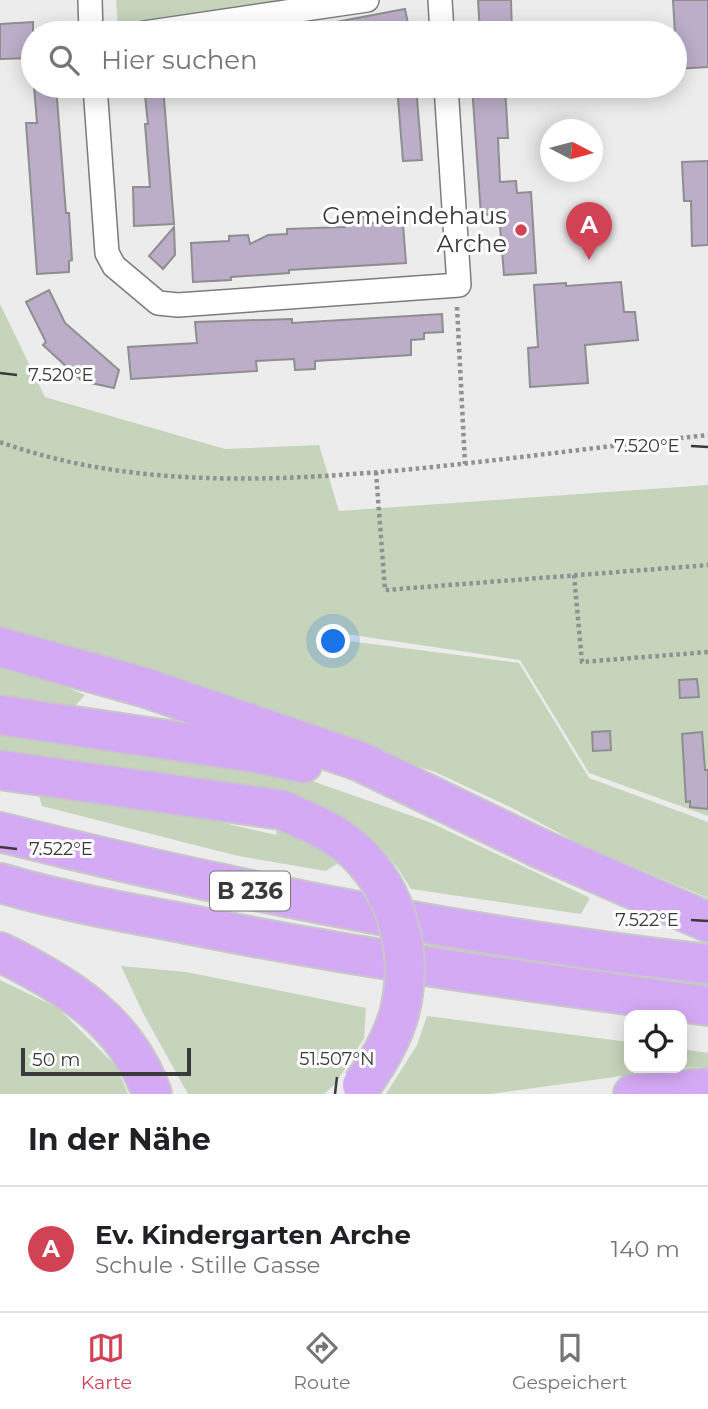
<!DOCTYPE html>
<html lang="de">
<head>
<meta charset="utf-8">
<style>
  :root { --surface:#fff; --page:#f2f2f2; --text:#202124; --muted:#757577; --line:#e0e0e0; --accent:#d24255 }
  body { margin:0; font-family:Montserrat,sans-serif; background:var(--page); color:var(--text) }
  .controls { position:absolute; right:21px; bottom:21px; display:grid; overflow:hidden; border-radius:14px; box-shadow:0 4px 18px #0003 }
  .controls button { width:63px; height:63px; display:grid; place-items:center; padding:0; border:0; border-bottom:2px solid var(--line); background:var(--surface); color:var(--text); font:35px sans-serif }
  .compass { position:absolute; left:540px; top:119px; width:63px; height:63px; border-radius:50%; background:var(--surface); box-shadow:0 4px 18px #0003; rotate:96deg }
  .scale { position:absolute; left:21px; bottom:18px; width:170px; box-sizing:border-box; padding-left:7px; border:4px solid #3a3a3b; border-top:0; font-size:19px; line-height:24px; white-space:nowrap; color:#3a3a3b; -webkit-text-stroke:5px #fff; paint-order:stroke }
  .you { position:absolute; left:334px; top:642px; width:24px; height:24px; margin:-18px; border:5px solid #fff; border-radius:50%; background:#1a73e8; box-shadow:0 0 0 10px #1a73e833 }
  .badge { display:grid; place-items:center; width:46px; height:46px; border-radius:50%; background:var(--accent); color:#fff; font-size:23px; font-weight:700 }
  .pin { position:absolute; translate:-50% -58px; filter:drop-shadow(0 2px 4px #0008) }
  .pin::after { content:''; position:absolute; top:37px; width:24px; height:21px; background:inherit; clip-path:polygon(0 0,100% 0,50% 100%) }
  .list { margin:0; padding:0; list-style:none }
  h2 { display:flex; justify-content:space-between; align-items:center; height:91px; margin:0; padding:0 28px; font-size:30px }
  h2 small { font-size:23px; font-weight:400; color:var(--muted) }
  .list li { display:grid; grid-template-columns:46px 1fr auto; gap:21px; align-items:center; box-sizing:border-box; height:126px; padding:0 28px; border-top:2px solid var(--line) }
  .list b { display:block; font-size:26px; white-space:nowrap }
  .list p { margin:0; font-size:23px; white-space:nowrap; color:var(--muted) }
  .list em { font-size:23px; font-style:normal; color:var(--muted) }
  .icon { flex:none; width:38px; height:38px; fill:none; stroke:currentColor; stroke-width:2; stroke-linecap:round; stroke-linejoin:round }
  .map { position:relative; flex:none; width:708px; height:1094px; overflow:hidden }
  .search { position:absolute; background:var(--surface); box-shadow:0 4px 18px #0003; left:21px; right:21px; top:21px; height:77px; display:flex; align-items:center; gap:18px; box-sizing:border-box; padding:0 24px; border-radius:38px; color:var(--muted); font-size:26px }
  .sheet { height:217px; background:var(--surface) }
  nav { display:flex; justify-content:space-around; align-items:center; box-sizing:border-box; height:98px; border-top:2px solid var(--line); background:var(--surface); font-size:19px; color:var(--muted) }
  nav a { display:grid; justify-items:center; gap:4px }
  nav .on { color:var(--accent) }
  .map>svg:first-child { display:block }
</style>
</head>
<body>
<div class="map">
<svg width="708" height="1094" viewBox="0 0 708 1094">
  <rect width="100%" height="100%" fill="#ececed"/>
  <path fill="#c5d4bb" d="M 116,0 L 283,0 L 284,3 L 118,28 Z
    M 0,304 L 45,397 L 225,449 L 319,445 L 339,511 L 708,485 L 708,816 L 589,773 L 520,660 L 340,633 L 341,640 L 519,663 L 589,778 L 708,822 L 708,898 L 582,845 L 510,807 L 435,772 L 0,629 Z
    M 0,665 L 45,678 L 85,695 L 72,709 L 0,699 Z
    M 0,731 L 312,781 L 429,822 L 590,898 L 581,914 L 411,889 L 397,867 L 374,840 L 326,871 L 238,856 L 42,806 L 39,796 L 198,817 L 276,835 L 283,795 L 0,755 Z
    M 121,966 L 186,972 L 366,1008 L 364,1038 L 336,1083 L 324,1094 L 188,1094 L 143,1013 Z
    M 0,980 L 58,1008 L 116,1066 L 128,1094 L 0,1094 Z
    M 427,1016 L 629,1042 L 629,1068 L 682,1068 L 682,1049 L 708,1053 L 708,1067 L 681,1068 L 490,1094 L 386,1094 L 417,1045 Z"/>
  <path fill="#bcaec9" stroke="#8e8e8e" stroke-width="2" d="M 478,0 L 511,0 L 512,33 L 480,33 Z
    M 673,0 L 708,0 L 708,67 L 677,69 Z
    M 405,9 L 410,33 L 325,33 L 325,24 Z
    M 33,22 L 33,58 L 0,59 L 0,24 Z
    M 34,86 L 56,86 L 66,213 L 69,213 L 72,260 L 69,261 L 69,272 L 37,274 L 26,123 L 37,123 Z
    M 144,86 L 163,86 L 174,224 L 134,226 L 133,187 L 150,187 L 145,124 L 148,124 Z
    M 397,86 L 416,86 L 422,160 L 403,161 Z
    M 472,86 L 505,86 L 508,138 L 498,138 L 500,182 L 516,181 L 517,193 L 531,192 L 536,273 L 504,275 L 499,214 L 481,215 Z
    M 708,161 L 708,245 L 692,246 L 691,201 L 684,201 L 682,162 Z
    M 365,217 L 365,223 L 403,224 L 406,263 L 289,270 L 289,273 L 231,277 L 231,280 L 193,282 L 191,243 L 229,241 L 229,236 L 248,235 L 250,244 L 268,235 L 287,234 L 287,229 L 345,227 L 345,218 Z
    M 174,227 L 175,255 L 163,269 L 149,256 Z
    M 621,282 L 624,312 L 635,312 L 638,340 L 585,345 L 588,383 L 530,387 L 528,348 L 538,347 L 534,285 L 566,283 L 566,286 Z
    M 49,290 L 65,323 L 119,370 L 114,388 L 82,381 L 43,345 L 46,342 L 26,302 Z
    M 442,314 L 443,332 L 424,333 L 424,339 L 411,340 L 411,355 L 315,361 L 315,369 L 295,370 L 294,359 L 256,361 L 257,371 L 131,379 L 128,347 L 197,343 L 195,322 L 292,319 L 292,323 Z
    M 697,679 L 699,697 L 680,698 L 679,680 Z
    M 610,731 L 611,750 L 593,751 L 592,732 Z
    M 702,732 L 705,770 L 708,770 L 708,809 L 690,807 L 690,801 L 686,802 L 682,734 Z"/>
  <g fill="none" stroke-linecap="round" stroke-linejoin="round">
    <defs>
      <path id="street" d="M 90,0 L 91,33
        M 440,0 L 442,33
        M 144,33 L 367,0
        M 95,86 L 107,253 L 114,266 L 158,303 L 178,305 L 459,285 L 446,86"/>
      <path id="highway" d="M 0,647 L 143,687 L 359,761 L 541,849 L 708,922
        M 0,715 L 256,753 L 303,763
        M 0,770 L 282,810
        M 0,832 C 233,891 469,937 708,964
        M 0,883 C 58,900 117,911 177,922 C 353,958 530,982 708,1006
        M 0,952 C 67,985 126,1021 152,1094
        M 633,1094 L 708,1088"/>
    </defs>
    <use href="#street" stroke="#7c7c7d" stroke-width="26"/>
    <use href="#highway" stroke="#c8c8c8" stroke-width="42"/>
    <path stroke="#919192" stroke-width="4.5" stroke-dasharray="3.5 3.5" stroke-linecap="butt" d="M 457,307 L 465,464
      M 0,442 C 128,488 270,482 403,470 C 505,460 606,446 708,435
      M 376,472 L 385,590 L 708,565
      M 574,575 L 582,662 L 708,652"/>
    <use href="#street" stroke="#fff" stroke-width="23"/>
    <use href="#highway" stroke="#d5aaf5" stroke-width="38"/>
    <defs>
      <path id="highway-bridge" d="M 282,810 C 309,822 335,832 356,852 C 399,893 414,957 399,1014 C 392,1040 377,1064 362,1085"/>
    </defs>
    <use href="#highway-bridge" stroke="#c8c8c8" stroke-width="42" stroke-linecap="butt"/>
    <use href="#highway-bridge" stroke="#d5aaf5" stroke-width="38"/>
  </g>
  <path fill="none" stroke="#3a3a3b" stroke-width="2.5" d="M 0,373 L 17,375M 691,446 L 708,447M 0,847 L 17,849M 691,920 L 708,921M 335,1094 L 337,1077"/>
  <circle fill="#d24255" stroke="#fff" stroke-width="2.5" cx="521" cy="230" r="7"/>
  <g text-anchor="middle" stroke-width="6" stroke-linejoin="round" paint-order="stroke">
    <rect fill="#fff" stroke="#757576" stroke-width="2" x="210" y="871.5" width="80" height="39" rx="5"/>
    <g font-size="23" font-weight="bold" fill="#3a3a3b">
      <text x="250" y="899">B 236</text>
    </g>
    <g font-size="24" fill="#3a3a3b" stroke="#fff" text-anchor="end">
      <text x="507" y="224">Gemeindehaus<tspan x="507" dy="28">Arche</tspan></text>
    </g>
  </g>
  <g font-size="18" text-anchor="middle" fill="#3a3a3b" stroke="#fff" stroke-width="6" stroke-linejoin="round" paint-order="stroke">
    <text x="61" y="381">7.520°E</text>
    <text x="647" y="452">7.520°E</text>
    <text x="61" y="855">7.522°E</text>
    <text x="647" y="926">7.522°E</text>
    <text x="337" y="1065">51.507°N</text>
  </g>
</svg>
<div class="controls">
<button><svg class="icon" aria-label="locate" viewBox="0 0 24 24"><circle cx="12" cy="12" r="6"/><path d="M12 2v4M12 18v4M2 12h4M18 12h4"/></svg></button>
</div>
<svg class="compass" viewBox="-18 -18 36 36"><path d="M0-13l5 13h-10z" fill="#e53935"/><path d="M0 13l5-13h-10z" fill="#757577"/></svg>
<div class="scale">50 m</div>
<div class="you"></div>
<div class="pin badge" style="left:589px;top:260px">A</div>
<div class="search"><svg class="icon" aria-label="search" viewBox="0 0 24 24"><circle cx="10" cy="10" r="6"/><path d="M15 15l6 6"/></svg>Hier suchen</div>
</div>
<section class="sheet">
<h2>In der Nähe<small></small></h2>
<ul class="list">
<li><span class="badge">A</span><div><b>Ev. Kindergarten Arche</b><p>Schule · Stille Gasse</p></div><em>140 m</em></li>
</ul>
</section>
<nav>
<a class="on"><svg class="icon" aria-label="map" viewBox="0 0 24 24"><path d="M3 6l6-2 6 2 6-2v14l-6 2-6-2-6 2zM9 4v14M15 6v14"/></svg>Karte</a>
<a><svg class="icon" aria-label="directions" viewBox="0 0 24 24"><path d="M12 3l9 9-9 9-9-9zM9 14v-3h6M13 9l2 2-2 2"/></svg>Route</a>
<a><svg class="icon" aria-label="saved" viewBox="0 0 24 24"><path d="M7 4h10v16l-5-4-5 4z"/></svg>Gespeichert</a>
</nav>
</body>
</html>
